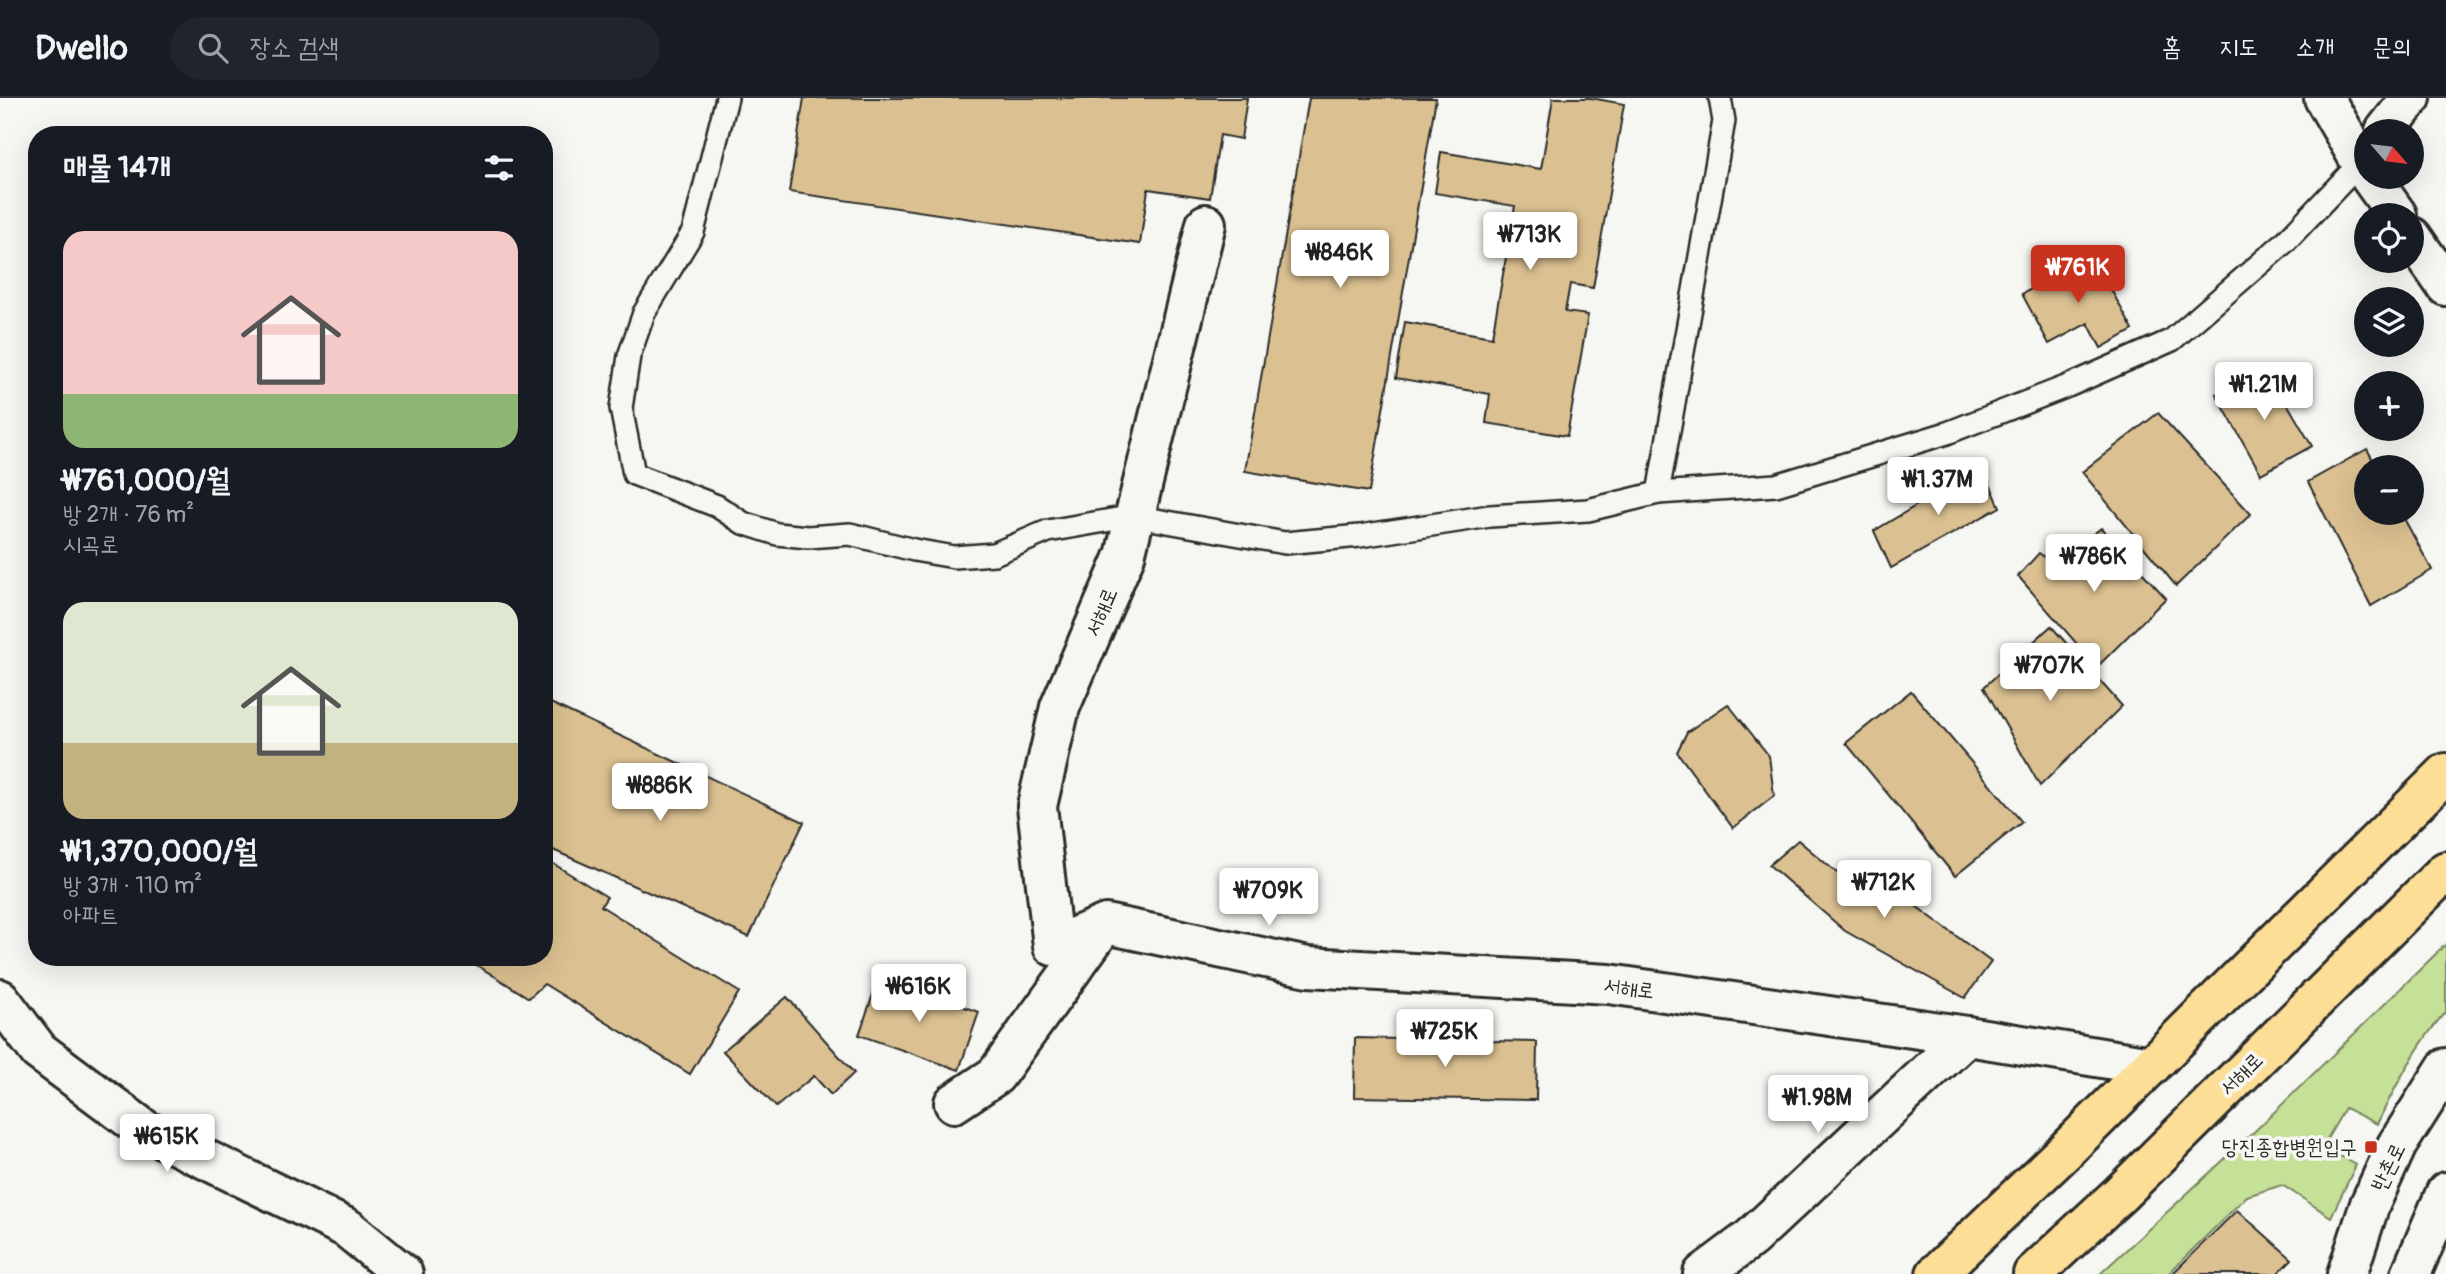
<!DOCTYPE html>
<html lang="ko">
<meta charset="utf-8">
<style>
:root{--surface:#171b24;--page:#20242c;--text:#f1f3f6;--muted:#9ea1a6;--line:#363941;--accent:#c8321e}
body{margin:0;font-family:Pangolin,"Poor Story",sans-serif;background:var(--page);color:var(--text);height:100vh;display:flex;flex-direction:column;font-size:26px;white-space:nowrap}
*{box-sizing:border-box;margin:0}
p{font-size:23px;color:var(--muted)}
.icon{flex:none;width:38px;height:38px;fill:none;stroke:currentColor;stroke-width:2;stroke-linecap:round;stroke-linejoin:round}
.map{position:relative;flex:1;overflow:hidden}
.details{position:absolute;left:28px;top:28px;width:525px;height:840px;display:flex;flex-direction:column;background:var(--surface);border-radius:28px;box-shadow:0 7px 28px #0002}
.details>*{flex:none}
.needle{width:46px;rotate:118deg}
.controls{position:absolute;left:2354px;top:21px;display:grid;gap:14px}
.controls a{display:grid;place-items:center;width:70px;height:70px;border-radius:50%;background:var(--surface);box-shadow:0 7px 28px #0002;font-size:35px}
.price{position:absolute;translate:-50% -60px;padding:0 16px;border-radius:7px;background:#fff;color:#222;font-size:23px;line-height:46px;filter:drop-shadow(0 2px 4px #0008)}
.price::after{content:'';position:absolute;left:50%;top:42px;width:21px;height:16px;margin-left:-10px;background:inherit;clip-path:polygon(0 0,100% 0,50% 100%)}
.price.active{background:var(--accent);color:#fff}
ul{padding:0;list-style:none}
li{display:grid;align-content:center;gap:14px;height:371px;padding:0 35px}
li span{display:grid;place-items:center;height:217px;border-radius:21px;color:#555}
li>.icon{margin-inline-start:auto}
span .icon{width:126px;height:126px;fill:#fffc;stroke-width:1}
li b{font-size:30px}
h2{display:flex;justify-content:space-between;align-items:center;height:84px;padding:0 35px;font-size:30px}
header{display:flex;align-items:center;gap:42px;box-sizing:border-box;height:98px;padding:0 35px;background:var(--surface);border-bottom:2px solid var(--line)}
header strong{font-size:33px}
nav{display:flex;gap:38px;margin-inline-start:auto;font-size:24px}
.search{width:490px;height:63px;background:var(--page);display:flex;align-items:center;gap:18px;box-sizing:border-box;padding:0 24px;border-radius:38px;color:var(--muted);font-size:26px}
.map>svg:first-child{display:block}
.green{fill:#c5e097;stroke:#788661;stroke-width:2}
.building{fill:#dbc191;stroke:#2b2b2b;stroke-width:2}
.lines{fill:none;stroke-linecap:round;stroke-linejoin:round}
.lane-casing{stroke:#2b2b2b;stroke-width:26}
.street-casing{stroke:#2b2b2b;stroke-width:44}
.secondary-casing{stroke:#2b2b2b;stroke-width:44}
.highway-casing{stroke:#2b2b2b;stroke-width:44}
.lane{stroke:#f6f6f2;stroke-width:21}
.street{stroke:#f6f6f2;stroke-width:38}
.secondary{stroke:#f6f6f2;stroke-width:38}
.highway{stroke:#fcde96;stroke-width:38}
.poi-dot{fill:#c8321e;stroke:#f6f6f2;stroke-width:2.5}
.labels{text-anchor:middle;stroke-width:7;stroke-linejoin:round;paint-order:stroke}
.street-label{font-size:21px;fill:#2b2b2b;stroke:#f6f6f2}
.poi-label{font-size:21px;fill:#2b2b2b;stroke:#f6f6f2;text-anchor:end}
</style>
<header>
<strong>Dwello</strong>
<div class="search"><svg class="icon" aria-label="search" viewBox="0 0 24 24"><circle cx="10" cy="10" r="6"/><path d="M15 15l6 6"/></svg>장소 검색</div>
<nav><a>홈</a><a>지도</a><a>소개</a><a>문의</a></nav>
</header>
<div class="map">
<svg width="2446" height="1176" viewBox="0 0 2446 1176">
<rect width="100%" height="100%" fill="#f6f6f2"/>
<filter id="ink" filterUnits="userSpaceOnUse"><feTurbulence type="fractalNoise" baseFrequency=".0143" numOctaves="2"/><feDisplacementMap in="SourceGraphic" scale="14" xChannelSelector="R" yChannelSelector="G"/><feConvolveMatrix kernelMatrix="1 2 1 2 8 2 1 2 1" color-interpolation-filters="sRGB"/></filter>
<g filter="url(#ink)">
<!-- green -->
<path class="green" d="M2446,846V913C2417,947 2397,985 2377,1026L2345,1010L2323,1048L2356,1067L2331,1119L2282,1087L2247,1098L2168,1176H2100L2256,1032Z"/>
<!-- building -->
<g class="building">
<polygon points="804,0 1247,0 1241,41 1220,37 1210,100 1148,91 1140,146 789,94"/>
<polygon points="1309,0 1436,0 1369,394 1245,373"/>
<polygon points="1553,0 1591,0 1624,6 1593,190 1570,186 1565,214 1588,217 1567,338 1486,325 1490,296 1396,280 1405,224 1492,239 1515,108 1435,95 1441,54 1541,71"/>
<polygon points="2093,158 2133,232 2101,250 2088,225 2049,246 2022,196"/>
<polygon points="2268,273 2312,348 2261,376 2216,296"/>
<polygon points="2158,315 2251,416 2176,488 2082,374"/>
<polygon points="2367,351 2377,369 2366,369 2366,415 2401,415 2432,472 2371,508 2308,384"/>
<polygon points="1982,368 2000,409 1891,470 1874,433"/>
<polygon points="2101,430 2166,500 2097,569 2018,478 2039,455 2054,466"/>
<polygon points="2051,528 2122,608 2040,688 1984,589"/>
<polygon points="1911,593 2022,724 1955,778 1846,645"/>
<polygon points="544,602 804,724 749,839 544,748"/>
<polygon points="1728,606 1769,658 1774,698 1733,730 1677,654 1687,634"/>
<polygon points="1798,742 1849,785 1865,770 1991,864 1965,900 1845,833 1769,767"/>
<polygon points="544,760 607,799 601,808 739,894 690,976 544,886 529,900 464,859 544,859"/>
<polygon points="879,879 979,914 959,972 859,937"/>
<polygon points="787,899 854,975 831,997 814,978 776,1009 723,953"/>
<polygon points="1355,940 1537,944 1536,1002 1354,999"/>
<polygon points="2237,1112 2292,1161 2277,1176 2172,1176"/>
</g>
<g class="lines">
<defs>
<g id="lane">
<polyline points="727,0 693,134 644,215 629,258 621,310 634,376 717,408 743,425 777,436 808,439 850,436 914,452 954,459 994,456 1048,433 1134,418 1285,445 1360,438 1490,418 1588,412 1658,395 1776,387 1947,335 2068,288 2172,242 2285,144 2360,65"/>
<polyline points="1658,395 1724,23 1720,0"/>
</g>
<g id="street">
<polyline points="2324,0 2366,73"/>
<polyline points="2385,33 2411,0"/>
<polyline points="2370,79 2397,117"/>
<polyline points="1206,126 1125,458 1060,609 1037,708 1053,848 1106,826 1308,869 1609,886 1967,938 2151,968"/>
<polyline points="2412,139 2446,188"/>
<polyline points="0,901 39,953 145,1032 347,1130 403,1176"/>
<polyline points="954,1005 996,977 1104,827"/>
<polyline points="1703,1176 1751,1140 1967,938"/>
</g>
<g id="secondary">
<polyline points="2347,1176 2370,1106 2397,1047 2446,970"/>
<polyline points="2411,1176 2446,1094"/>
</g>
<g id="highway">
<polyline points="1936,1176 2065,1053 2446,675"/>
<polyline points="2033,1176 2120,1096 2446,773"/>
</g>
</defs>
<!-- lane casing -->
<use href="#lane" class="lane-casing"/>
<!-- street casing -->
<use href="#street" class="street-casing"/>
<!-- secondary casing -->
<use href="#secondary" class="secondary-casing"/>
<!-- highway casing -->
<use href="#highway" class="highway-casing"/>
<!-- lane -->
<use href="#lane" class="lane"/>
<!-- street -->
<use href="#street" class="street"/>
<!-- secondary -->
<use href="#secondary" class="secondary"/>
<!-- highway -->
<use href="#highway" class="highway"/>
</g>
</g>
<!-- markers -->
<rect class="poi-dot" x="2364" y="1042" width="14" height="14" rx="3.5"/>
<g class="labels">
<!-- street labels -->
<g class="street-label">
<text transform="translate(1101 514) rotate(-67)" y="7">서해로</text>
<text transform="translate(1629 890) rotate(7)" y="7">서해로</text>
<text transform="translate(2241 976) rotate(-45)" y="7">서해로</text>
<text transform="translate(2388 1069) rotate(-64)" y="7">반촌로</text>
</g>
<!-- poi labels -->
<g class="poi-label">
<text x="2357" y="1056">당진종합병원입구</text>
</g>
</g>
</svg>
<div class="controls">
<a><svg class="needle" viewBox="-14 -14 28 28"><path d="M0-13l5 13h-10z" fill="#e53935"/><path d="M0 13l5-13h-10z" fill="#9ea1a6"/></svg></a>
<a><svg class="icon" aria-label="locate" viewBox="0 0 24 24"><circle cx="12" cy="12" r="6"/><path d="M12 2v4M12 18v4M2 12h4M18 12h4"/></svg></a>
<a><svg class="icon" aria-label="layers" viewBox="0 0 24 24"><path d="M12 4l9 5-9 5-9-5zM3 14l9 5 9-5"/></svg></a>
<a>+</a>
<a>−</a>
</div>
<b class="price" style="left:1530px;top:174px">₩713K</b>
<b class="price" style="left:1340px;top:192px">₩846K</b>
<b class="price active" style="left:2078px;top:207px">₩761K</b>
<b class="price" style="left:2264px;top:324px">₩1.21M</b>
<b class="price" style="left:1938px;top:419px">₩1.37M</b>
<b class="price" style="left:2094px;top:496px">₩786K</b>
<b class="price" style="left:2050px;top:605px">₩707K</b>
<b class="price" style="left:660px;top:725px">₩886K</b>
<b class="price" style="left:1884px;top:822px">₩712K</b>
<b class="price" style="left:1269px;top:830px">₩709K</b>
<b class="price" style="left:919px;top:926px">₩616K</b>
<b class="price" style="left:1445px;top:971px">₩725K</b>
<b class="price" style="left:1818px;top:1037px">₩1.98M</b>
<b class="price" style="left:167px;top:1076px">₩615K</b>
<section class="details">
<h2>매물 14개<svg class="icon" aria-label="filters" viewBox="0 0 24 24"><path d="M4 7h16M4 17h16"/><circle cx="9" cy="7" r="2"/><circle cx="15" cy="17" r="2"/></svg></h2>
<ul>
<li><span style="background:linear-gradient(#f6c9c9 75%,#8fb573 0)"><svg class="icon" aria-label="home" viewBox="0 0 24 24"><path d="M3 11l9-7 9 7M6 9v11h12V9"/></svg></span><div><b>₩761,000/월</b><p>방 2개 · 76 m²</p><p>시곡로</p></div></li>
<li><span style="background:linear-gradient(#dfe7d0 65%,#c2b280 0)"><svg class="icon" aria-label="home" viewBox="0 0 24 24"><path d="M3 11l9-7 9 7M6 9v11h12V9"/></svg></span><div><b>₩1,370,000/월</b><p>방 3개 · 110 m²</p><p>아파트</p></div></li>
</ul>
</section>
</div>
